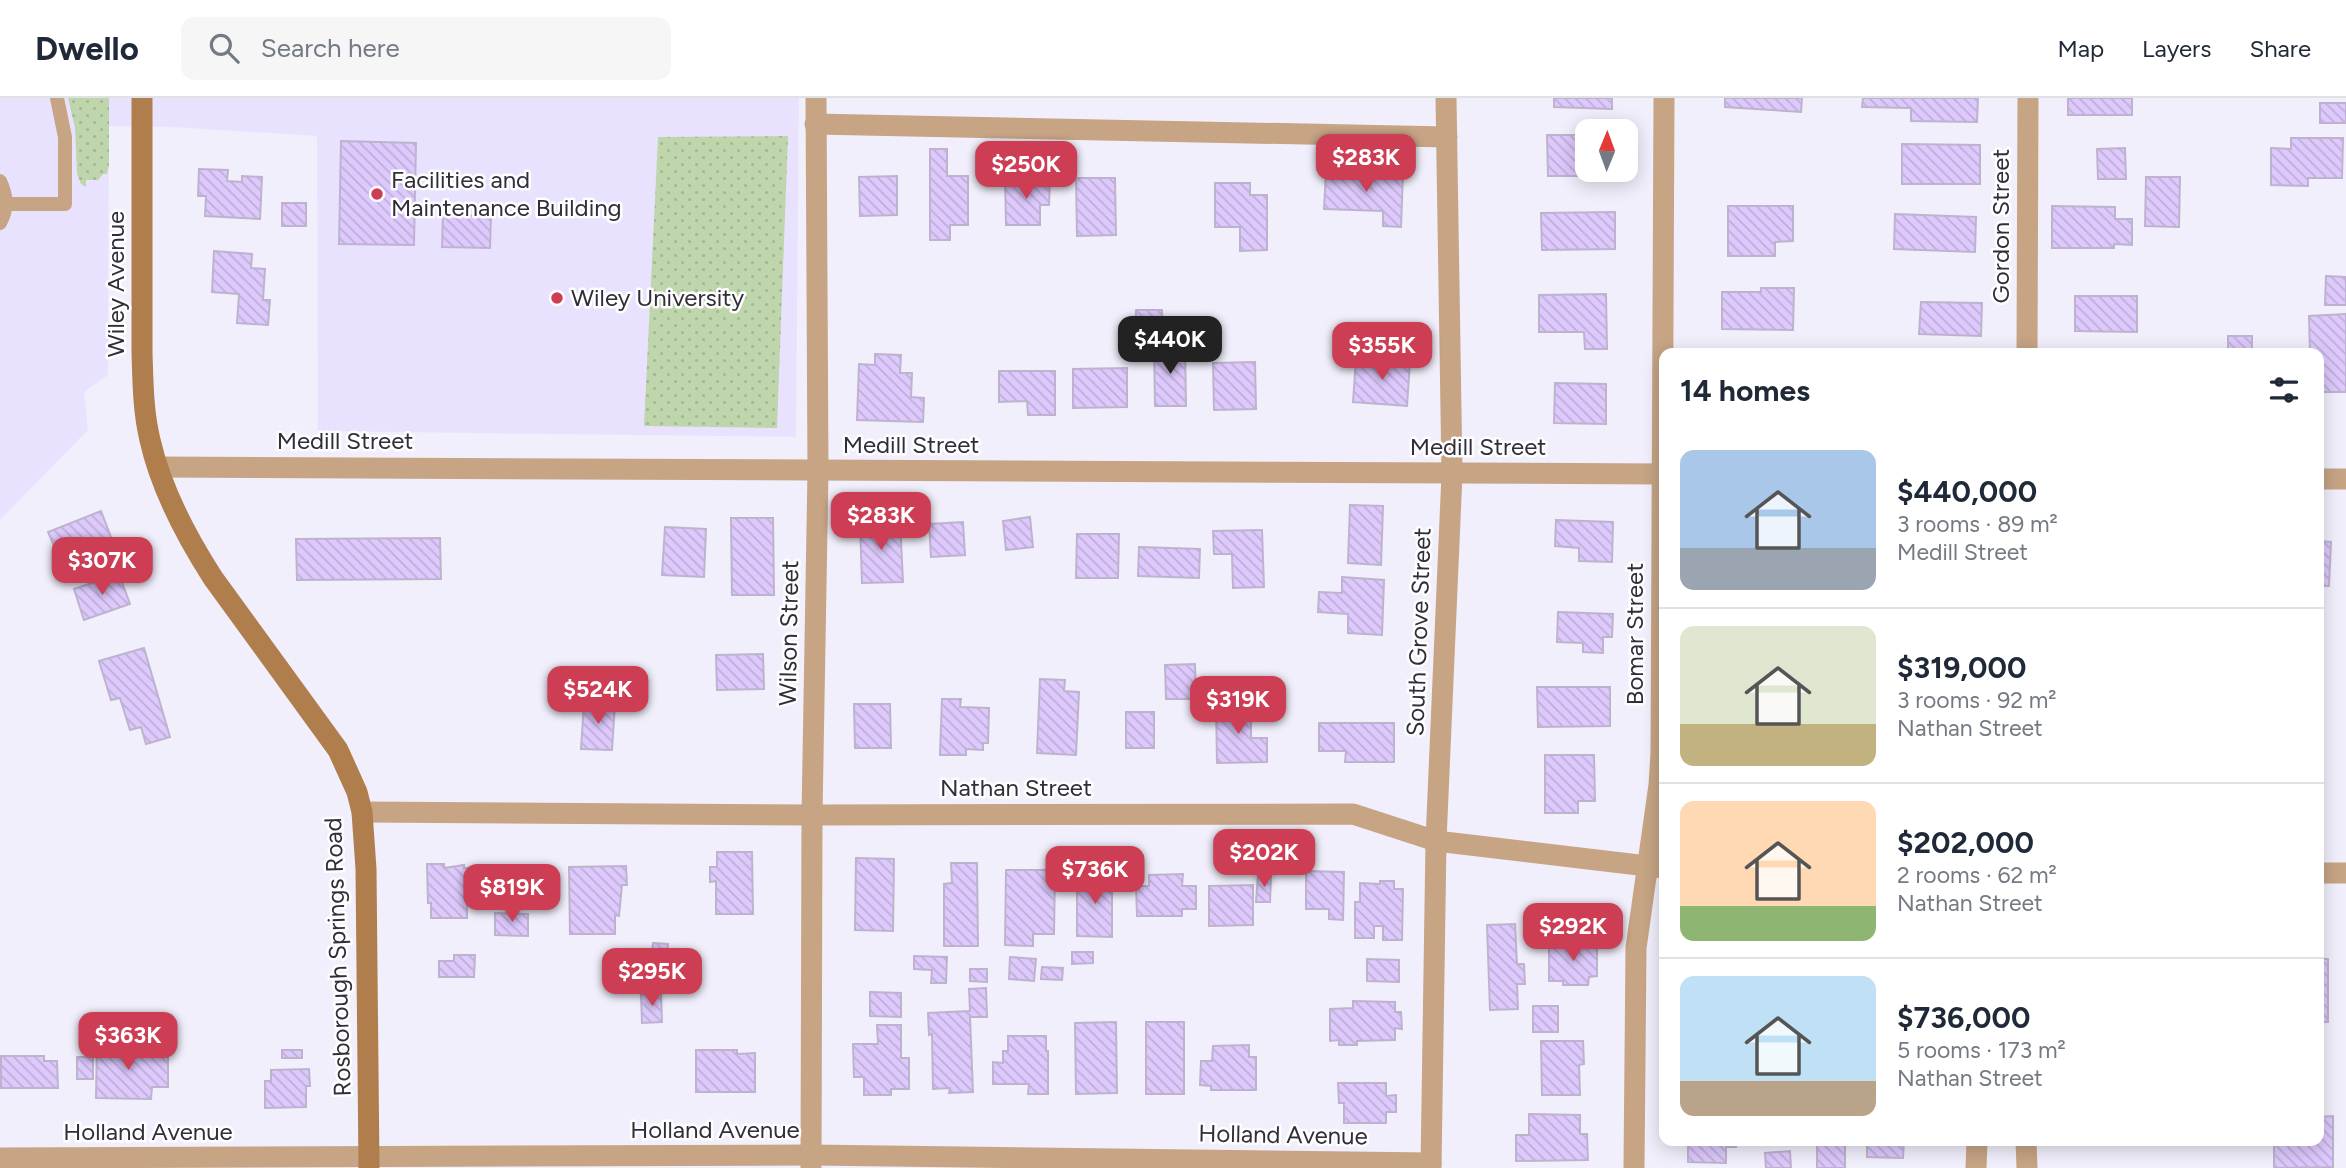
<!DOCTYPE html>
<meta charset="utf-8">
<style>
:root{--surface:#fff;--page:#f6f6f7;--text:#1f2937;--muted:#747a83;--line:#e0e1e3;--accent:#cd3d54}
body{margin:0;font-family:Figtree,sans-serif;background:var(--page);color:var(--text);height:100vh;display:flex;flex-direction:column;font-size:26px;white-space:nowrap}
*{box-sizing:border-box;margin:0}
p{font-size:23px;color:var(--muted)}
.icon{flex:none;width:38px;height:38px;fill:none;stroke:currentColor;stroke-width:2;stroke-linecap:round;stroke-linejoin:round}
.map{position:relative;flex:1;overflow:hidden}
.drawer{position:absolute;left:1659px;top:250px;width:665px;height:798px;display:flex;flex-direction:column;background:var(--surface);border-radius:14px;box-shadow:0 4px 18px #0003}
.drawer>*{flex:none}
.needle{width:46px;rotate:1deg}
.tools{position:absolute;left:1575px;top:21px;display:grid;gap:14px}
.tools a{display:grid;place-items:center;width:63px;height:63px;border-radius:14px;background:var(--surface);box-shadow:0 4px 18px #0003;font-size:35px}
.price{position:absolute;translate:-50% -60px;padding:0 16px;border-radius:14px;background:var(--accent);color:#fff;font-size:23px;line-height:46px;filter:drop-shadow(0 2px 4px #0008)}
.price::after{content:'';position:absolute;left:50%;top:42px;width:21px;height:16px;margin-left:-10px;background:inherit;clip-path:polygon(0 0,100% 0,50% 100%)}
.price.selected{background:#222;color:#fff}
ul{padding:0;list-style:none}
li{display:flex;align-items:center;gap:21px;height:175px;padding:0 21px}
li+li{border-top:2px solid var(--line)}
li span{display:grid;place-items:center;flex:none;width:196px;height:140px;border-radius:14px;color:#555}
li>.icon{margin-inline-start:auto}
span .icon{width:84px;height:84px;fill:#fffc;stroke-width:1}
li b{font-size:30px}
h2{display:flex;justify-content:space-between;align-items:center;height:84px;padding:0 21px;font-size:30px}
header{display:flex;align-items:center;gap:42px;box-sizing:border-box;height:98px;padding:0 35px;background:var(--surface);border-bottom:2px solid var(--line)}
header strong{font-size:33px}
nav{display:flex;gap:38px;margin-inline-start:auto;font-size:24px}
.search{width:490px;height:63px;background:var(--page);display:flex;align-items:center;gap:18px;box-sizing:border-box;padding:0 24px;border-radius:14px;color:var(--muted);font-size:26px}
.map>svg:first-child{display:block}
.built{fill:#e9e2ff}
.grass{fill:url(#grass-dots)}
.building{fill:url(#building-back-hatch);stroke:#beb3cf;stroke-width:2}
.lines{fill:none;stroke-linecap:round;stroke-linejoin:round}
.lane{stroke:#c6a484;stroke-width:14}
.street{stroke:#c6a484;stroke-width:21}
.secondary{stroke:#b07e4d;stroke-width:21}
.poi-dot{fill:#cd3d54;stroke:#fefefe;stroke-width:2.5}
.labels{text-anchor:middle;stroke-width:5;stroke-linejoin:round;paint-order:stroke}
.poi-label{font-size:24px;fill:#312e39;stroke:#fefefe;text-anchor:start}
.street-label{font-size:24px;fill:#312e39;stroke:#fefefe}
</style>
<header>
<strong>Dwello</strong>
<div class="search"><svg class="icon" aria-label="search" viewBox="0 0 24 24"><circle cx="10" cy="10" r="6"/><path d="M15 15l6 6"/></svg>Search here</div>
<nav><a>Map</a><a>Layers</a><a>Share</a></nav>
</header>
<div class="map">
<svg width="2346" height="1070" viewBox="0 0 2346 1070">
<defs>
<pattern id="grass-dots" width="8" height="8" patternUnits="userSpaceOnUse" patternTransform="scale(1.75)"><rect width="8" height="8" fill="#bfd6ac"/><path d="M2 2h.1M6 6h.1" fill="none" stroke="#a5b895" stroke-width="1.8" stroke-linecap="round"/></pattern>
<pattern id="building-back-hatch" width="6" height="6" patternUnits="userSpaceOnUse" patternTransform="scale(1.75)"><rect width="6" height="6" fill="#ddc9fc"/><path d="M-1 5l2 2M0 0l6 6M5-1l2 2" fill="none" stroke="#beadd9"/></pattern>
</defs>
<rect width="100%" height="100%" fill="#f1effb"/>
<!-- built -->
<polygon class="built" points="0,0 799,0 796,339 318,333 317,38 172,29 109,28 108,277 84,294 88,332 0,422"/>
<!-- grass -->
<g class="grass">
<polygon points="68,0 109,0 109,66 107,76 103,76 98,82 86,82 86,89 81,86 77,76 75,30"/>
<polygon points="788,38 777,330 644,328 658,39"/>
</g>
<!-- building -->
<g class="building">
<polygon points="1554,0 1612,0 1612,11 1554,9"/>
<polygon points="1725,0 1802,0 1801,14 1725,9"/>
<polygon points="1863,0 1978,0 1977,24 1911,23 1911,10 1862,9"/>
<rect x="2068" y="0" width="64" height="17"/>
<rect x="2320" y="5" width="26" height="20"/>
<polygon points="1547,37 1587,37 1587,72 1601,72 1601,78 1548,78"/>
<polygon points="2291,40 2343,40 2342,80 2308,80 2308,88 2271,87 2271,50 2291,51"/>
<polygon points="341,43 416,45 414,147 339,146"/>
<polygon points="1902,46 1980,47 1980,86 1902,86"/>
<polygon points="2125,50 2126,81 2098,81 2097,51"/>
<polygon points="930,51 947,51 947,78 968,78 968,127 950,127 950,142 930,142"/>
<polygon points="199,71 228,72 227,83 242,84 242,78 262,79 260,121 205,118 206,98 198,98"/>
<polygon points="1326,74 1403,76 1401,129 1383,128 1383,113 1324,111"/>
<polygon points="897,78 897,117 860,118 859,79"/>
<polygon points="2146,79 2180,79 2179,129 2145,128"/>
<polygon points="1076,80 1115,80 1116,137 1077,138"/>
<polygon points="1005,81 1050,81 1049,107 1040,107 1040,127 1006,127"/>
<polygon points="1215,85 1250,85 1250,97 1267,97 1267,152 1240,153 1240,129 1215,129"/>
<rect x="282" y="105" width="24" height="23"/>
<polygon points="1728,108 1793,108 1793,143 1775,144 1775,158 1728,158"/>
<polygon points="2052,108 2115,109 2115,121 2132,121 2132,147 2114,146 2114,150 2052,150"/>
<polygon points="1615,114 1615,151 1542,152 1541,115"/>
<polygon points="1895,116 1976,119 1975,154 1894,151"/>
<polygon points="443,117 491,118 490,150 442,149"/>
<polygon points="214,153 252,156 251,170 265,171 263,202 270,202 268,227 237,225 239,196 212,194"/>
<polygon points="2326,178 2346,179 2346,207 2325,207"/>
<polygon points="1761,190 1794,190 1793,232 1722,231 1722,194 1761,194"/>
<polygon points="1606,196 1607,251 1585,251 1584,234 1539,234 1539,197"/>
<polygon points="2075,198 2137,198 2137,234 2075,233"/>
<polygon points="1921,204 1982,205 1981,238 1919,236"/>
<polygon points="1136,212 1162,212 1163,239 1136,239"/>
<polygon points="2346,216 2346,294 2319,294 2319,256 2310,256 2309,218"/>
<rect x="2228" y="238" width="24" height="18"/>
<polygon points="1185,247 1186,308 1155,308 1154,248"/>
<polygon points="875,256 901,257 900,275 912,275 911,299 924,300 923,324 857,322 859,266 875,267"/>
<polygon points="1356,261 1410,264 1407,308 1353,304"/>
<polygon points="1255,264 1256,311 1214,312 1213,265"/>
<polygon points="1127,270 1127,309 1073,310 1073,271"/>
<polygon points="999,273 1055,273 1055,317 1028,317 1027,303 999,304"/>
<polygon points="1555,285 1606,286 1606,326 1554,325"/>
<polygon points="1350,407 1383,408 1381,467 1348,465"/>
<polygon points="101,413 114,447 62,467 48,434"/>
<polygon points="1030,419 1033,449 1006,452 1003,423"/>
<polygon points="731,420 773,420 774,497 732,497"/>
<polygon points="1556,422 1613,424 1612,464 1579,463 1579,450 1555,448"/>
<polygon points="900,423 903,484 862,485 860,425"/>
<polygon points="963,424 965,457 931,459 929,426"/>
<polygon points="665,429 706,431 704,479 662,477"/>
<polygon points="1262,432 1264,489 1233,490 1232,456 1214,456 1213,433"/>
<polygon points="1077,436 1119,436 1118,480 1076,480"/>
<polygon points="440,440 441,481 297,482 296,441"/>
<polygon points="2319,443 2331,444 2329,488 2323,488 2323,509 2319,509"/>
<polygon points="1139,449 1200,451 1199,480 1138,478"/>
<polygon points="119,476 130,506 84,522 74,491"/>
<polygon points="1342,479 1384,482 1382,537 1348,535 1348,516 1318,514 1319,494 1342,495"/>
<polygon points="1558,514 1613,516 1612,539 1603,539 1603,555 1583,554 1583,545 1557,544"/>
<polygon points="144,550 170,639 146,646 141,629 130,632 120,600 111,602 99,563"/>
<polygon points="763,556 764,591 717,592 716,557"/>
<polygon points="1195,566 1196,601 1166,601 1165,567"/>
<polygon points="1040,581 1065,582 1064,593 1079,594 1076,657 1037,655"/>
<polygon points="1537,589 1610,589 1610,628 1538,629"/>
<polygon points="942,601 961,601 960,609 989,610 988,645 983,645 983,652 966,651 966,657 940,657"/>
<polygon points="584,605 615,606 612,652 581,651"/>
<polygon points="854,606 890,606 891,650 855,650"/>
<polygon points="1216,607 1251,607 1251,640 1267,640 1267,664 1217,665"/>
<rect x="1126" y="614" width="28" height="36"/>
<polygon points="1319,625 1394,625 1394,664 1345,664 1346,653 1319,653"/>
<polygon points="1545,657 1594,657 1595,703 1578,703 1578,715 1545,715"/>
<polygon points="717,754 752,754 753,816 716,816 716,783 710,784 710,769 717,769"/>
<polygon points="856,760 894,761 893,833 855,832"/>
<polygon points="951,765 977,765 978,848 944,848 944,786 952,785"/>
<polygon points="427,766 444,766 444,770 464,767 464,770 475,770 476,805 467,805 467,820 431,820 431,805 428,805"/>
<polygon points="626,768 627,787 622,787 619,818 615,817 615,836 570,836 569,769"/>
<polygon points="1006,772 1055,772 1054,836 1033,836 1033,848 1005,847"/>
<polygon points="1306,773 1344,774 1343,822 1329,821 1329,811 1306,811"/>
<polygon points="1087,775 1109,775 1110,782 1112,782 1112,839 1077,838 1077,782 1087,781"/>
<polygon points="1183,776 1182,788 1196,788 1196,811 1182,811 1182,818 1137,818 1136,788 1149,788 1149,777"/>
<polygon points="1258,777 1271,778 1270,804 1256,804"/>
<polygon points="1380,783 1394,783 1394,791 1403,791 1402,842 1383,842 1383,828 1374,828 1374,840 1355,840 1355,804 1360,804 1360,785 1380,786"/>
<polygon points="1253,787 1253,827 1209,828 1209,788"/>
<polygon points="495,815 528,816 528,838 495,837"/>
<polygon points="1515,826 1517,866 1524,866 1525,886 1517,886 1518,911 1490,912 1487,827"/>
<polygon points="653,845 668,846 667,857 652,856"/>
<polygon points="1549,845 1597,845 1597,878 1589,879 1588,887 1563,887 1563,883 1549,883"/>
<polygon points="1072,854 1093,854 1093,865 1072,866"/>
<polygon points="454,857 475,857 474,879 439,879 439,863 454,863"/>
<polygon points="914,858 947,859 946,885 931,885 932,872 914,871"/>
<polygon points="1010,859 1036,861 1034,883 1009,881"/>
<polygon points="1367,861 1399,862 1399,884 1367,883"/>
<rect x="2319" y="861" width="9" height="63"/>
<polygon points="1042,869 1063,870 1062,882 1041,881"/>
<polygon points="970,871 987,871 987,884 970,883"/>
<polygon points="986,890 987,919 970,919 973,994 949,995 950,990 933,991 932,936 929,937 928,915 970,913 969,891"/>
<polygon points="870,894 901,895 901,919 870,918"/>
<polygon points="661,896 662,924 642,925 641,897"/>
<polygon points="1353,903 1395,904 1395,914 1401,914 1402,931 1395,930 1395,942 1357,943 1357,947 1339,947 1339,942 1330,943 1330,911 1353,910"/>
<rect x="1533" y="908" width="25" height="26"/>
<polygon points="1116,924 1117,995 1076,996 1075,925"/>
<rect x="1146" y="924" width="38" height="72"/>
<polygon points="877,927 901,927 901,960 909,960 909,991 891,991 891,997 864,997 864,979 854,979 853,946 878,946"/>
<polygon points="1008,938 1046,938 1046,953 1048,953 1048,996 1028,996 1029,986 993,986 993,964 1003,965 1003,953 1008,953"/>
<polygon points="1541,943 1583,943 1584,966 1579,967 1580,997 1542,997"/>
<polygon points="97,944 134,945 134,958 168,958 168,989 152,989 151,1001 96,1000"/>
<polygon points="1249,947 1249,959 1256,959 1256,992 1211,992 1211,988 1200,987 1201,963 1212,963 1213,948"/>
<rect x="282" y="952" width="20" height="8"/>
<polygon points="696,952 737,952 737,956 755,955 755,994 696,994"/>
<polygon points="1,958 44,958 44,963 57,963 58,990 1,990"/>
<rect x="77" y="959" width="16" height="22"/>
<polygon points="309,971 310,988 306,988 306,1009 265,1010 265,983 271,983 271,972"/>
<polygon points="1338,985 1386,985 1386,998 1396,997 1396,1014 1386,1014 1386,1025 1344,1025 1344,1005 1339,1005"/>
<polygon points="1529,1016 1580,1017 1580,1036 1587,1036 1588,1062 1516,1063 1516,1037 1529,1037"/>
<polygon points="2333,1018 2333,1069 2274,1070 2274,1043 2319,1043 2319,1019"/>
<polygon points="1688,1043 1736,1043 1736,1049 1726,1049 1726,1065 1688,1064"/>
<polygon points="1867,1043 1904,1043 1903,1060 1867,1059"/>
<rect x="1817" y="1047" width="28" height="23"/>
<polygon points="1790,1053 1791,1070 1766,1070 1765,1055"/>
</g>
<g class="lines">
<!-- lane -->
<g class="lane">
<path d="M0,83C7,98 8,110 0,125"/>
<polyline points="6,106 65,106 65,39 57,0"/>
</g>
<!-- street -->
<g class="street">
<polyline points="815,26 1447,39"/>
<polyline points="2027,256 2028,0"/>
<polyline points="158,369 1664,376"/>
<polyline points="2319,381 2346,381"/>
<polyline points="362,714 812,717 1353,716 1436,743 1664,770"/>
<polyline points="2319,775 2346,775"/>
<polyline points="2026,1043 2027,1070"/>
<polyline points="0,1060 811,1057 1431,1065"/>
<polyline points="811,1070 812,717 818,373 816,0"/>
<polyline points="1431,1070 1436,743 1452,376 1446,0"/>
<polyline points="1634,1070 1636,850 1659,687 1661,655 1664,0"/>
<polyline points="1976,1070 1977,1043"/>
</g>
<!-- secondary -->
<path class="secondary" d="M142,0V255C143,284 143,313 150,342C161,391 186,438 213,480L338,652L357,694L362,714L366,771L369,1070"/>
</g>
<!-- markers -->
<g class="poi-dot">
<circle cx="377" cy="96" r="7"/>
<circle cx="557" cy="200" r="7"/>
</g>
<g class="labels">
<!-- poi labels -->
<g class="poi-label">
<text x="391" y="90">Facilities and<tspan x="391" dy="28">Maintenance Building</tspan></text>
<text x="571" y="208">Wiley University</text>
</g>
<!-- street labels -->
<g class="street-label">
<text transform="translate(2001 128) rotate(-90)" y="8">Gordon Street</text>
<text transform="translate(116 186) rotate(-90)" y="8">Wiley Avenue</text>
<text x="345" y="351">Medill Street</text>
<text x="911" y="355">Medill Street</text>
<text x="1478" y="357">Medill Street</text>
<text transform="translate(1419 534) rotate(-88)" y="8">South Grove Street</text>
<text transform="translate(789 535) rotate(-89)" y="8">Wilson Street</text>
<text transform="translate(1635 536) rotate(-90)" y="8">Bomar Street</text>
<text x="1016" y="698">Nathan Street</text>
<text transform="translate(338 859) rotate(-92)" y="8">Rosborough Springs Road</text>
<text x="715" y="1040">Holland Avenue</text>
<text x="148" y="1042">Holland Avenue</text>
<text transform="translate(1283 1037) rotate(1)" y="8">Holland Avenue</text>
</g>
</g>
</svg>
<div class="tools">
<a><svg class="needle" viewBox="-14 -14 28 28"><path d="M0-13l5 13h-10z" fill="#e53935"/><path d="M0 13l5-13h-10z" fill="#747a83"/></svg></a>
</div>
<b class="price" style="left:1366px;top:96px">$283K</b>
<b class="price" style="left:1026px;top:103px">$250K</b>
<b class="price selected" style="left:1170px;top:278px">$440K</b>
<b class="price" style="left:1382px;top:284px">$355K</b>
<b class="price" style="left:881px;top:454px">$283K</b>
<b class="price" style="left:102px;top:499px">$307K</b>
<b class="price" style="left:598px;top:628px">$524K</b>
<b class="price" style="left:1238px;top:638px">$319K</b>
<b class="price" style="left:1264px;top:791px">$202K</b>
<b class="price" style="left:1095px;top:808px">$736K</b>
<b class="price" style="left:512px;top:826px">$819K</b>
<b class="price" style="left:1573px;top:865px">$292K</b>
<b class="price" style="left:652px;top:910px">$295K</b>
<b class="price" style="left:128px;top:974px">$363K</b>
<section class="drawer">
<h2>14 homes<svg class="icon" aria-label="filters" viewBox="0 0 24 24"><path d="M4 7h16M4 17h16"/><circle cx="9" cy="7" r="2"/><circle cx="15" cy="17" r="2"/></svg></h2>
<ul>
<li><span style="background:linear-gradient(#a9c7e8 70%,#9aa5b1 0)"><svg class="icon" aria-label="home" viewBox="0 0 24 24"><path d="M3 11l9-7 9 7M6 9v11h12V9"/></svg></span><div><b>$440,000</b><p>3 rooms · 89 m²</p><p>Medill Street</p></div></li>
<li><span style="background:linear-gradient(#dfe7d0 70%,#c2b280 0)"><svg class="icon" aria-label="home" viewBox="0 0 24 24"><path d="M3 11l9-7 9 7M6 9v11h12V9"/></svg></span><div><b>$319,000</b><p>3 rooms · 92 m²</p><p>Nathan Street</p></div></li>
<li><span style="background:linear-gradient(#ffd9b3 75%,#8fb573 0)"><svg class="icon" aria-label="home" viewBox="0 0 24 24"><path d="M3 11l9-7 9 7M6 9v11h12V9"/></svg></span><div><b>$202,000</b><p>2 rooms · 62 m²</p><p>Nathan Street</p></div></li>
<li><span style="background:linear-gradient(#bfe0f5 75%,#b9a48a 0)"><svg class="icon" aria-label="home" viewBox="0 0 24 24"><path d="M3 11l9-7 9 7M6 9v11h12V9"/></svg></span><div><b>$736,000</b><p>5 rooms · 173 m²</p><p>Nathan Street</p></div></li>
</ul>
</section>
</div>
